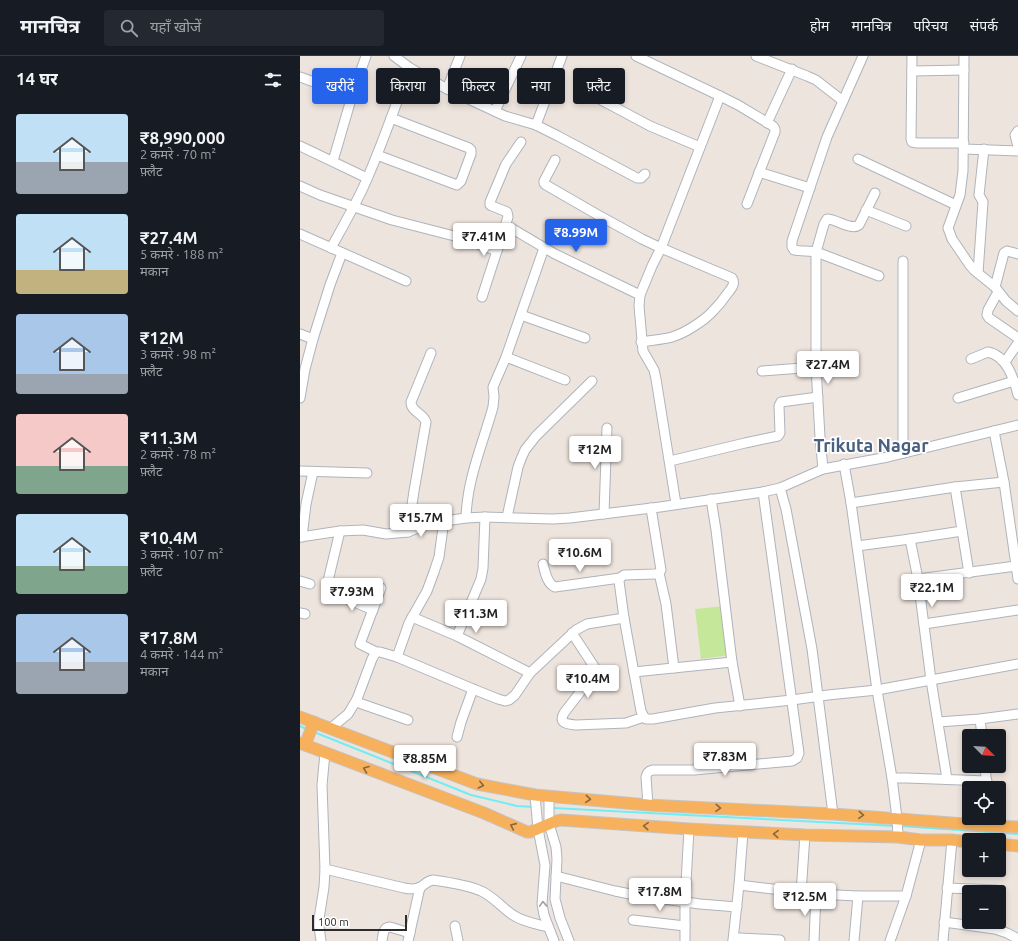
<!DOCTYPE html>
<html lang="hi">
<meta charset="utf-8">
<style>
:root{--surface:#171b24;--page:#242831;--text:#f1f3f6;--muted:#9ea1a6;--line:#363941;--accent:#2563eb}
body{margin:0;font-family:Ubuntu,"Noto Sans Devanagari",sans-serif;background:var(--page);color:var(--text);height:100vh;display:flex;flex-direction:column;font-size:15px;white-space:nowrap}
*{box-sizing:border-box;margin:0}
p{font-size:13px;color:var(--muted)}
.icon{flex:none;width:22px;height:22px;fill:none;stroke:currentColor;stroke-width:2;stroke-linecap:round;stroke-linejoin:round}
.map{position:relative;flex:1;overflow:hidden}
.details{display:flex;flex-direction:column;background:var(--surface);width:300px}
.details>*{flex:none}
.top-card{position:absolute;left:12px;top:12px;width:380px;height:36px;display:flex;gap:8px}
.needle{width:26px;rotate:114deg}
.tools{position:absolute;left:662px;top:673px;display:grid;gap:8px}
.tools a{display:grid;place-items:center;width:44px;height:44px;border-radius:4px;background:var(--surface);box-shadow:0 2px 6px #0003;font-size:20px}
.scale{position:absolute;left:12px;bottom:10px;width:95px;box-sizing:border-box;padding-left:4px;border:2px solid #2c2c2c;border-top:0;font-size:11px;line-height:14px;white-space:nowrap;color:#2c2c2c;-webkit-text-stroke:3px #fff;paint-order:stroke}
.price{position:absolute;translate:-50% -34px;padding:0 9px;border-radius:4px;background:#fff;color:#222;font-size:13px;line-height:26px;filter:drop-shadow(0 1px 2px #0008)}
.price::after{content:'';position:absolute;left:50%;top:24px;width:12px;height:9px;margin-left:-6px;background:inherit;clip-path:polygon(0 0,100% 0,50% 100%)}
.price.active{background:var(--accent);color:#fff}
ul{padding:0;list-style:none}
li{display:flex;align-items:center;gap:12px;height:100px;padding:0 16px}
li span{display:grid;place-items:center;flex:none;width:112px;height:80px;border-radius:4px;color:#555}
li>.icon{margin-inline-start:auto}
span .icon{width:48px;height:48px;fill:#fffc;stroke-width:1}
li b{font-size:17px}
h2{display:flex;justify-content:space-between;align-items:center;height:48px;padding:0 16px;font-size:17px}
.chip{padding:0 14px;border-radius:4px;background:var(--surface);box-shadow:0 2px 6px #0003;font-size:14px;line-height:36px}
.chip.active{background:var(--accent);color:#fff}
header{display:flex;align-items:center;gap:24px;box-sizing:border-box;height:56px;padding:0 20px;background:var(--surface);border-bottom:1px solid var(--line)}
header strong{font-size:19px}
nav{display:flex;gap:22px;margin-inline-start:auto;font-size:14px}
.search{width:280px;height:36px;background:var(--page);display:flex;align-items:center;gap:10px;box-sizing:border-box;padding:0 14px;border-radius:4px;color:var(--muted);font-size:15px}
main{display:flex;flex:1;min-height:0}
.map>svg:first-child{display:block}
.green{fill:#c5e799}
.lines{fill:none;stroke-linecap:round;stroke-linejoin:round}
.stream{stroke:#6eeef4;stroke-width:2}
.minor-casing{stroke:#aeb4bc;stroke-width:11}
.major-casing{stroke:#c4c4c4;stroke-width:13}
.minor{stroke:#fff;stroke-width:9}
.major{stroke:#f7b05b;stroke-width:11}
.oneway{stroke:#876741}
.oneway2{stroke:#a0a0a0}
.labels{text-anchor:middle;stroke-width:3.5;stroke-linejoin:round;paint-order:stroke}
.district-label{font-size:18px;font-weight:bold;fill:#4a6080;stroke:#fff}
</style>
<header>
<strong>मानचित्र</strong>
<div class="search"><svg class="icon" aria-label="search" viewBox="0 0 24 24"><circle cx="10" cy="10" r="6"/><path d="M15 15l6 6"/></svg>यहाँ खोजें</div>
<nav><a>होम</a><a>मानचित्र</a><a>परिचय</a><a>संपर्क</a></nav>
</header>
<main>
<section class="details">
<h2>14 घर<svg class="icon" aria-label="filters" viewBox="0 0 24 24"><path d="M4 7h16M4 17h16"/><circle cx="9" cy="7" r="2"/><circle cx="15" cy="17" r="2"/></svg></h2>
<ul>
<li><span style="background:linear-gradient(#bfe0f5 60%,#9aa5b1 0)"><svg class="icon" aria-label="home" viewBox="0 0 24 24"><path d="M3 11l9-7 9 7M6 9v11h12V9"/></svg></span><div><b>₹8,990,000</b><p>2 कमरे · 70 m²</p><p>फ़्लैट</p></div></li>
<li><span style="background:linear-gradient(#bfe0f5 70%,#c2b280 0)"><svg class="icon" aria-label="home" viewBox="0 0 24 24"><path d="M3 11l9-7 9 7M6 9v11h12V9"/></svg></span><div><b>₹27.4M</b><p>5 कमरे · 188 m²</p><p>मकान</p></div></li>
<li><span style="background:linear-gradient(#a9c7e8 75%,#9aa5b1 0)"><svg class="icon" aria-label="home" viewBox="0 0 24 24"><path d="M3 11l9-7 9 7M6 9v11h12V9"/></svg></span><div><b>₹12M</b><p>3 कमरे · 98 m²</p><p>फ़्लैट</p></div></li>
<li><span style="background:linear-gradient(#f6c9c9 65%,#7fa58c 0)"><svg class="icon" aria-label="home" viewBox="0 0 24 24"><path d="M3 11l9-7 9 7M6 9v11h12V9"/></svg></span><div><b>₹11.3M</b><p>2 कमरे · 78 m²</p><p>फ़्लैट</p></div></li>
<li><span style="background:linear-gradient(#bfe0f5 65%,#7fa58c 0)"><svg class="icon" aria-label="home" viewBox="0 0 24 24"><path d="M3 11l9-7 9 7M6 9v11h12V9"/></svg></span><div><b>₹10.4M</b><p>3 कमरे · 107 m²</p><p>फ़्लैट</p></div></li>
<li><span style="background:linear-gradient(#a9c7e8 60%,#9aa5b1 0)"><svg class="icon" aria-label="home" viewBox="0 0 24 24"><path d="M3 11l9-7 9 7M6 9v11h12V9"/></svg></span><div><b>₹17.8M</b><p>4 कमरे · 144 m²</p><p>मकान</p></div></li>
</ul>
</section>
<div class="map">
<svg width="718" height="885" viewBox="0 0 718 885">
<rect width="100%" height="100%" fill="#eee4de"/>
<!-- green -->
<polygon class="green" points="424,550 430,599 401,603 395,553"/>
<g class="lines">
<!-- stream -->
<g class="stream">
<polyline points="0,670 6,673"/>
<polyline points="14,676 171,739 217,750 234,751"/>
<polyline points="253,752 596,770"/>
<polyline points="600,770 718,778"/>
</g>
<defs>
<g id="minor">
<polyline points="94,0 110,12 147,33 205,60 236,69 258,80 337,122 341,122 345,118"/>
<polyline points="336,0 420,40 438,49 473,70 475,73 475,76 447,148"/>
<polyline points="456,0 507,20 516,24 543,45"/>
<path d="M563,0L527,81L492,185V191L494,194C502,196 511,194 519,197L579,220"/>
<polyline points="612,0 611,83 612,86 617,87 664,87"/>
<polyline points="664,0 663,115 660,139 648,172 652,183 669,208 674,214 695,231 706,245 718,255"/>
<polyline points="612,15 664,14"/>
<polyline points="0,21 52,40"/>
<polyline points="147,33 160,0"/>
<polyline points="290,38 350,70 400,91"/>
<polyline points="195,55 221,0"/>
<polyline points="467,67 492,13"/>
<polyline points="236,69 262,0"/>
<polyline points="718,75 715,79 718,91"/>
<polyline points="0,90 67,122"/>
<polyline points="664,93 718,95"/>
<polyline points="77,99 157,129 161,125 171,98 171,94 169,92 91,62"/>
<polyline points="558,103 656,149"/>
<path d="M255,104L244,125V127L246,129L298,159L342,183L361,192L432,222C436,228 431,233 427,238C423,244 418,250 413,255C404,265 385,277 372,281C362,284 351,284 341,286"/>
<polyline points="33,105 52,40 66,0"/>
<polyline points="459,116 510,132"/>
<polyline points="0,130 20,139 92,164 162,182 197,195"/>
<polyline points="566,154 606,170"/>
<polyline points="206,169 255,198 340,239"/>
<polyline points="0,178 106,225"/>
<path d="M31,192C42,172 53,153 63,132C81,93 94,52 110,12"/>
<polyline points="603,205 603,397"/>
<polyline points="678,217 683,146 679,139 684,93"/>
<polyline points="695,231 704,197 707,195 718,198"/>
<polyline points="698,236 688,254 687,259 689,262 718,282"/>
<polyline points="182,241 208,161 207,156 192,150 190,149 190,146 206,108 221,86"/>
<polyline points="221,259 285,282"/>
<polyline points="0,278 13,283"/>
<polyline points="206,301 265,324"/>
<path d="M671,303L688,296C707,300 714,323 718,339"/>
<polyline points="705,306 718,287"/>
<polyline points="462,315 516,311"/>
<polyline points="0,342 5,313 13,283 30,229 42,197"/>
<polyline points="658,342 714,325"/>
<polyline points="694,375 704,426 718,523"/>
<polyline points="370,405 445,387 478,380 480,377 479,350 481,346 518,341"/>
<polyline points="544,408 551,447 577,634 592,722 597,762 598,781"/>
<path d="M523,413L520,381L516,311V196L524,168L527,163C537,163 551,175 559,169L575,137"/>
<polyline points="0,415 67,417"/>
<polyline points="655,431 669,517"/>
<polyline points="480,432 486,453 512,593 533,758"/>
<polyline points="411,443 416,474 432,606 440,650"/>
<polyline points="551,447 655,431 704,426"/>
<polyline points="376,448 356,323 354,314 343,295 339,250 340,239 352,210 361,192 420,40"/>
<polyline points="304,458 307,372"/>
<polyline points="207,461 218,411 221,403 225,394 236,380 292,325"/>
<path d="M166,462C167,423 183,387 193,351L194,341L193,331L206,301L244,192"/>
<polyline points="40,475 27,529 28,532 31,536 73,554"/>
<path d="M108,476L114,435L126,366C123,357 111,356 111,346L131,297"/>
<polyline points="0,481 40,475 63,474 86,478 108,476 130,467 166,462 185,461 253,463 270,462 360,451 463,436 480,432 523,413 588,401 718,369"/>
<polyline points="2,481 6,448 13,416"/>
<polyline points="610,483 618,523 631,624 647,723"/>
<polyline points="557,490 610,483 662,475"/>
<path d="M243,508C245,516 247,528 255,531L320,522"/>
<polyline points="359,517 366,548 374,612"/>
<polyline points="618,523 716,510"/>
<polyline points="0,525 10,528"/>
<polyline points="81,532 60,588 76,596 80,596 97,601 173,633 198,643 205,645 209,644 215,639 230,617 276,574 287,568 324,562"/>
<polyline points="0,557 5,558"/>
<polyline points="112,561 157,580 230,617"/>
<polyline points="624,568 718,554"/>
<path d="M272,577L295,612L294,618L264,657C258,668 268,668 276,669L326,667L344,661L346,663H353L415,652L492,644L528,639L577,634L718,608"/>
<polyline points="157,580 181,523 183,512 185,461"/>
<polyline points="76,596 72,603 57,643 59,647 108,664"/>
<polyline points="97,601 109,567 127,535 134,516 139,501 144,464"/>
<polyline points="334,616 432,606"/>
<polyline points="344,661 341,655 324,562 319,525 320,522 324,519 355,518 359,517 361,514 351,452"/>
<polyline points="680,663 682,680"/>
<polyline points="638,666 680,663 718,658"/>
<polyline points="31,672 48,658 57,643"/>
<polyline points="157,681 161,666 173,633"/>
<polyline points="685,710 687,732"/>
<polyline points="592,722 607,722 687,725"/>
<polyline points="235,739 238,773 245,809 242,848 244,859 254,885"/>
<polyline points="249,740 249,768 256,791 257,803 255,843 260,862 269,885"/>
<path d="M348,749L346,721C347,717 348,715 353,714H394L492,705L497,702L499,697L463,436"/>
<path d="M25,813L104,832C109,833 115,834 121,831C125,828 127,825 133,824C147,826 168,829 181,835C193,840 202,852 213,859C223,866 237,868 248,871"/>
<polyline points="256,820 315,835 335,839 400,848 437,851"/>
<polyline points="439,829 516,838 558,840 606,840"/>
<polyline points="647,832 696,834"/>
<polyline points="501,837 505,779"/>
<polyline points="333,864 385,870"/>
<polyline points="644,866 695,873 707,877 718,883"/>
<polyline points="155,870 158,885"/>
<polyline points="433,884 439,829 443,776"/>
<polyline points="21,885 19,871 19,863 24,831 25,813 22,729 25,697"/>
<path d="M82,885C83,879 83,871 90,871L110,877"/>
<polyline points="108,885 120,831"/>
<polyline points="385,885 385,845 389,773"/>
<polyline points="433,885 437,882 440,882 480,884"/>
<polyline points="514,885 516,838"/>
<polyline points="554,885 558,840"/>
<polyline points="590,885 606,840 621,784"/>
<polyline points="643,885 652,784"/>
</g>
<g id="major">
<polyline points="0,661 177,728 235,739 348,749 533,758 691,770 718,771"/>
<polyline points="0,687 184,757 227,776 230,776 256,765 261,764 389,773 505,779 598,781 621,784 652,784 669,786"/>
<polyline points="5,689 14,666"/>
<polyline points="699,788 718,790"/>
</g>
</defs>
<!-- minor casing -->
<use href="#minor" class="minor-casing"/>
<!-- major casing -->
<use href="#major" class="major-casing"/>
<!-- minor -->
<use href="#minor" class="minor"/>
<!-- major -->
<use href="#major" class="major"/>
</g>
<!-- one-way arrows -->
<defs><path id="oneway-chevron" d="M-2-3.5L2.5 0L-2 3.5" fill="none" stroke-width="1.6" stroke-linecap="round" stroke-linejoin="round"/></defs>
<g class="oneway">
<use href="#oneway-chevron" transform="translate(66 713) rotate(-159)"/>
<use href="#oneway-chevron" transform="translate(181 729) rotate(13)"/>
<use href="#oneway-chevron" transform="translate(288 743) rotate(5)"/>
<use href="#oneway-chevron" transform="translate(418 752) rotate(3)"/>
<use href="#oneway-chevron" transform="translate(561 759) rotate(4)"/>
<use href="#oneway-chevron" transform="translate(213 770) rotate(-156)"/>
<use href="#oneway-chevron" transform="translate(346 770) rotate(-176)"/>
<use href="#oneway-chevron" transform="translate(476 778) rotate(-177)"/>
</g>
<use class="oneway2" href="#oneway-chevron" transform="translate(243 848) rotate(-92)"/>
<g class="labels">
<!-- district labels -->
<g class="district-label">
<text x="571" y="396">Trikuta Nagar</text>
</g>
</g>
</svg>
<div class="tools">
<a><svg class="needle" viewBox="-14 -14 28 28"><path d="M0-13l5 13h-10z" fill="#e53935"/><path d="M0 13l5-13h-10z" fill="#9ea1a6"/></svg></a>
<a><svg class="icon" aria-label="locate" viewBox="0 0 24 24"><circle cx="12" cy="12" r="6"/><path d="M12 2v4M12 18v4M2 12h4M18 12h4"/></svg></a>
<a>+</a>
<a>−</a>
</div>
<div class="scale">100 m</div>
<b class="price active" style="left:276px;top:197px">₹8.99M</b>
<b class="price" style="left:184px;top:201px">₹7.41M</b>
<b class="price" style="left:528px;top:329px">₹27.4M</b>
<b class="price" style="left:295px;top:414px">₹12M</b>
<b class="price" style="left:121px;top:482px">₹15.7M</b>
<b class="price" style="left:280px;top:517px">₹10.6M</b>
<b class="price" style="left:632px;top:552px">₹22.1M</b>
<b class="price" style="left:52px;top:556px">₹7.93M</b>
<b class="price" style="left:176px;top:578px">₹11.3M</b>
<b class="price" style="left:288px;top:643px">₹10.4M</b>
<b class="price" style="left:425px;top:721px">₹7.83M</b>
<b class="price" style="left:125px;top:723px">₹8.85M</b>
<b class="price" style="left:360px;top:856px">₹17.8M</b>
<b class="price" style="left:505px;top:861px">₹12.5M</b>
<div class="top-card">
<a class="chip active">खरीदें</a>
<a class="chip">किराया</a>
<a class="chip">फ़िल्टर</a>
<a class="chip">नया</a>
<a class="chip">फ़्लैट</a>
</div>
</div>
</main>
